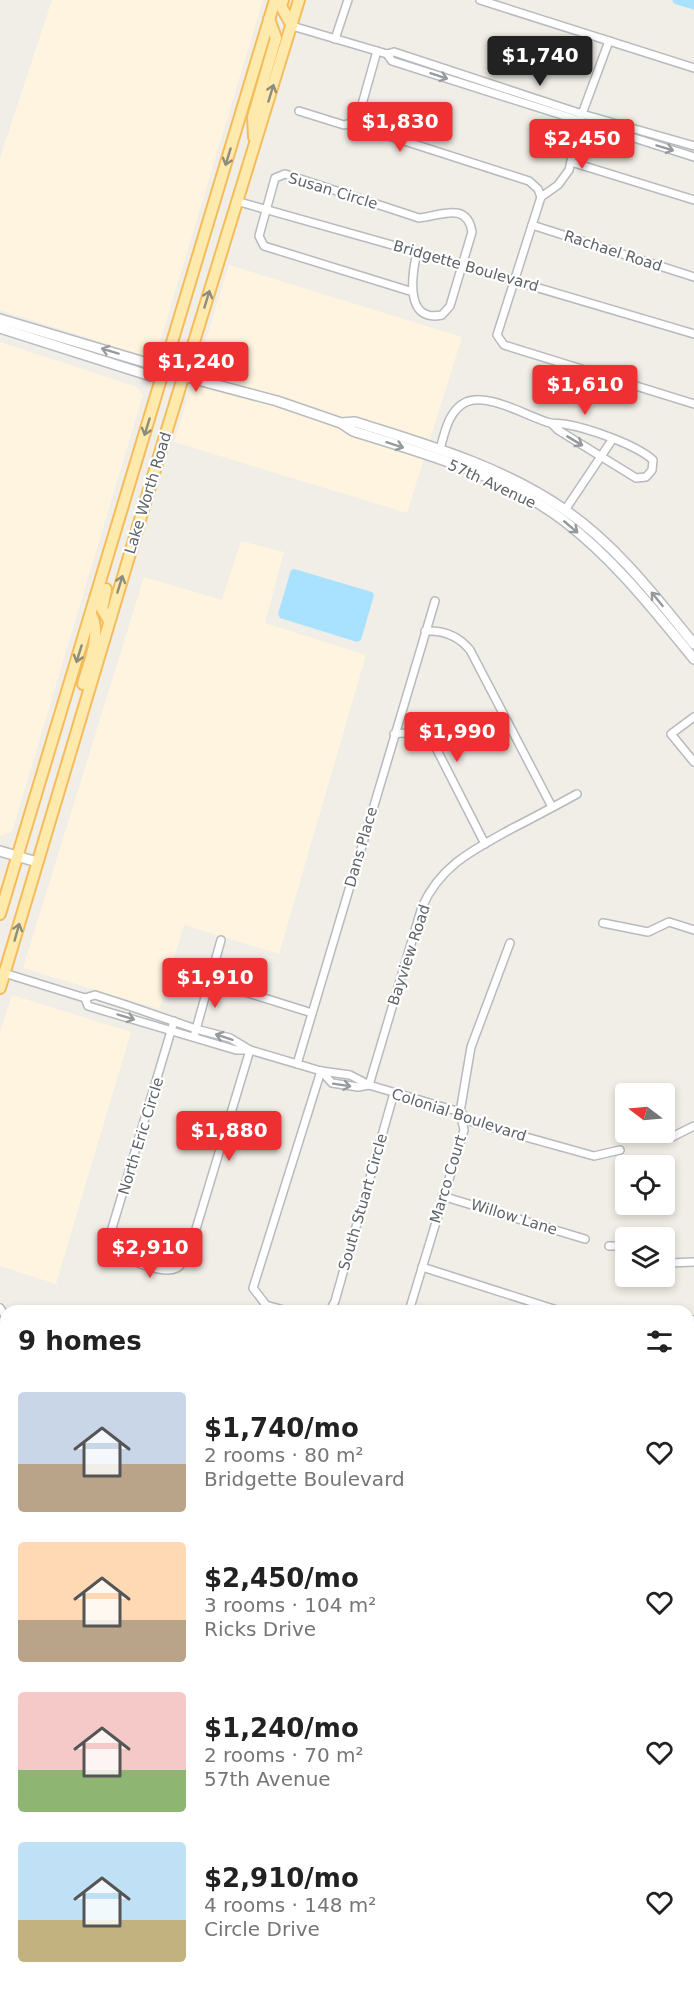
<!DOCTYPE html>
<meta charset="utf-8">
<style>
:root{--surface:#fff;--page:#f6f6f6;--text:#222;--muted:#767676;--accent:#ee3033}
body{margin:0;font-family:"DejaVu Sans",sans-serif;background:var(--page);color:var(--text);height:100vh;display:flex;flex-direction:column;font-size:22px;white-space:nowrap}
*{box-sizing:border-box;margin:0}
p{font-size:20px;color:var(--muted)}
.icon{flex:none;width:33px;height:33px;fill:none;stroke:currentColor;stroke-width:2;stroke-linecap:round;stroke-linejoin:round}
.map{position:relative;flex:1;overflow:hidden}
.side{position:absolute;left:0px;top:1305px;width:694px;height:686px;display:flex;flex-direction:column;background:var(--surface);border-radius:18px 18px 0 0;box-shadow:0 3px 9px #0003}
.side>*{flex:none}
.needle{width:39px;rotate:286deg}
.tools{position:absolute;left:615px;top:1083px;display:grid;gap:12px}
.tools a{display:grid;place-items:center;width:60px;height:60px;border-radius:6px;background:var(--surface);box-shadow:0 3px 9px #0003;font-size:30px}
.price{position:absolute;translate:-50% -51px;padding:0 14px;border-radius:6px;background:var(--accent);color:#fff;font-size:20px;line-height:39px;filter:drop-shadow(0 2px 3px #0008)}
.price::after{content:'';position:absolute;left:50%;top:36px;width:18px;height:14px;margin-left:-9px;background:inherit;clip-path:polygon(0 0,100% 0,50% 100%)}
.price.active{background:#222;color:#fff}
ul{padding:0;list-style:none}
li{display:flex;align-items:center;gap:18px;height:150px;padding:0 18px}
li span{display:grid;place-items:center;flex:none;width:168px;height:120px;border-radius:6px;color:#555}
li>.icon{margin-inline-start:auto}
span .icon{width:72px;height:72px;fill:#fffc;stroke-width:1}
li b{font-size:26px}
h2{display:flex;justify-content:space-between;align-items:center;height:72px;padding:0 18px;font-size:26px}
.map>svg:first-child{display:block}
.commercial{fill:#fff4df}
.water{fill:#a9e2ff}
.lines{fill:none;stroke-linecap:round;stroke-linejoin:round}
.canal{stroke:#a9e2ff;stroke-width:9}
.street-casing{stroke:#b7babe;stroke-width:10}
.secondary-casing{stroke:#b8bcc1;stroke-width:12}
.primary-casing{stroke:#f5bc5c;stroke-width:14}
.street{stroke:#fff;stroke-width:7}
.secondary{stroke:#fff;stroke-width:9}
.primary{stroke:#ffeaae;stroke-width:10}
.oneway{stroke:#969a9d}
.oneway2{stroke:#8e8c7d}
.labels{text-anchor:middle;stroke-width:4.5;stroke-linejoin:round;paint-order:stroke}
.street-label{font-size:15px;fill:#5e6468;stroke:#fff}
</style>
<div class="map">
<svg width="694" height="1990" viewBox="0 0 694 1990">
<rect width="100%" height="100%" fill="#f1eee7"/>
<!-- commercial -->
<g class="commercial">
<polygon points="52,0 263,0 155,359 0,310 0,158"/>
<polygon points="229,265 462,337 407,513 174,442"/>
<polygon points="0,342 137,387 143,395 12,832 0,836"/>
<polygon points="241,541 284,552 265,623 366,655 279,954 184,925 159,1009 23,968 144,577 222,600"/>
<polygon points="12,995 131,1032 56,1284 0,1266 0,1032"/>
<polygon points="0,1399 6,1401 6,1453 0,1472"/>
<polygon points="0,1534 6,1536 6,1910 0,1908"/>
</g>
<!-- water -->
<polygon class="water" points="294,569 372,592 374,595 361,640 357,642 280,618 278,614 291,570"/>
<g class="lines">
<!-- canal -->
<polyline class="canal" points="677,0 694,5"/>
<defs>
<g id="street">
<polyline points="480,0 694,68"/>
<polyline points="292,26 387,54 394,52 582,114 694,146"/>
<polyline points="335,39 348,0"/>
<polyline points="609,41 582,114 569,170 558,185 541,197 497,335 504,345 694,404"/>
<polyline points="377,51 359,115 360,120 367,129 529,181 538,189 541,197"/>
<polyline points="387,54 392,61 694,157"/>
<polyline points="299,111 344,125 360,120"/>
<polyline points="571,162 694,200"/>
<polyline points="236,201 417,252 694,334"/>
<polyline points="532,225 694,277"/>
<path d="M413,292L264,246L259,236L275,178L285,174L419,218C440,216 467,201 472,232L450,306L442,315C404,323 412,274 417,252"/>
<path d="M440,449C445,432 448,411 466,402C488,392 528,417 550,423C554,424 559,423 564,424C588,428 635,444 653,460L652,470L646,477L636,478L558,430L551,423"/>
<polyline points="565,510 612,440"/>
<path d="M425,631C443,630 458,635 470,650L552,807"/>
<polyline points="694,717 671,734 694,762"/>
<path d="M394,734C412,731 425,735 436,748L485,844"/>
<polyline points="603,923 648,932 669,922 694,930"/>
<polyline points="4,973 85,998 95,995 126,1005 196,1029 230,1038 250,1050 321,1071 350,1075 369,1085 460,1112 472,1122 594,1156 620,1150"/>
<polyline points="210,981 312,1013"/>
<polyline points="85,998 88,1006 236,1050 247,1050"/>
<path d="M174,1021L110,1235L111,1251C126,1258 162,1276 177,1268C182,1265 185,1257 189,1252L250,1050"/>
<polyline points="195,1033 221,940"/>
<polyline points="297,1064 435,601"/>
<polyline points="321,1071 332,1083 358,1087 369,1085"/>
<path d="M369,1085L422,907C441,865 473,850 511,829C533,818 555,806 577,794"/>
<polyline points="672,1137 694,1126"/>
<polyline points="442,1196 585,1239"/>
<polyline points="609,1246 626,1246"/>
<polyline points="664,1261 668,1263 694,1262"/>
<polyline points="422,1267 560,1311"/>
<polyline points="0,1308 6,1317"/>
<polyline points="287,1311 266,1305 253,1288 321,1071"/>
<polyline points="330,1311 335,1301 394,1093"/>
<polyline points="409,1311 464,1130 460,1112 471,1047 510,943"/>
<polyline points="688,1331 694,1320"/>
<polyline points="688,1357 694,1359"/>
<polyline points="688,1407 694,1414"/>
<polyline points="688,1555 694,1556"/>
<polyline points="688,1798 694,1794"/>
<polyline points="63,1990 64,1984"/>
<polyline points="460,1990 464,1984"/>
</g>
<g id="secondary">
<path d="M0,319L154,365L164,371L277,401L341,423L353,431C425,454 502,474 563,520C614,559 653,609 694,659"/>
<polyline points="0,328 151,376 164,371"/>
<path d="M341,423L355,422C427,445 502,466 565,510C616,545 655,596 694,644"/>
<polyline points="0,851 37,862"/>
<polyline points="0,1917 6,1918"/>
<polyline points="0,1935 6,1937"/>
<polyline points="160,1984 177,1990"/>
<polyline points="220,1984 238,1990"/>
<polyline points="205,1990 207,1984"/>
</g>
<g id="primary">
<polyline points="283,0 281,6 292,26"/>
<polyline points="254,137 253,117 276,38 269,19"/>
<polyline points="106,589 102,609 109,621"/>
<path d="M83,684C89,662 102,636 91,614"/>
<polyline points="0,914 275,0"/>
<polyline points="0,988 166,433 299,0"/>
</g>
</defs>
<!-- street casing -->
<use href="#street" class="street-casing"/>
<!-- secondary casing -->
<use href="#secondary" class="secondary-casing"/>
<!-- primary casing -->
<use href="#primary" class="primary-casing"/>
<!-- street -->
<use href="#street" class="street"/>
<!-- secondary -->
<use href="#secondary" class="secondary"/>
<!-- primary -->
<use href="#primary" class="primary"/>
</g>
<!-- one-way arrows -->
<defs><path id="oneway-shaft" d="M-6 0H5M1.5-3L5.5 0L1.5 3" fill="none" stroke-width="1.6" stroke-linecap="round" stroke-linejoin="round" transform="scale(1.5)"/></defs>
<g class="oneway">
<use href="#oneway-shaft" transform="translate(439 76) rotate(18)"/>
<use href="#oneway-shaft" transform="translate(665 148) rotate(17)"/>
<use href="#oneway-shaft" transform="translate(110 351) rotate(-163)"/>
<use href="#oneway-shaft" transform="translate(575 441) rotate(31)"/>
<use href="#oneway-shaft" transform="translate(395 445) rotate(18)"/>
<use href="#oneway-shaft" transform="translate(571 527) rotate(40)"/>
<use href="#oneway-shaft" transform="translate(657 599) rotate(-129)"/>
<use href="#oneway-shaft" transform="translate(126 1017) rotate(17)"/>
<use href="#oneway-shaft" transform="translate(224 1037) rotate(-162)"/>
<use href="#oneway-shaft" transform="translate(342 1085) rotate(9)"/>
</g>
<g class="oneway2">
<use href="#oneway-shaft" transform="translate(271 93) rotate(-73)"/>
<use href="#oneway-shaft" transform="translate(228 157) rotate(107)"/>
<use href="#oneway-shaft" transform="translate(207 299) rotate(-73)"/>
<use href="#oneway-shaft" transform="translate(147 427) rotate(107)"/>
<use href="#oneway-shaft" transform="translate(120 584) rotate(-73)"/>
<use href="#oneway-shaft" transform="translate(79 654) rotate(107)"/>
<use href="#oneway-shaft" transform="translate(17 932) rotate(-74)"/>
</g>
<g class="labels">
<!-- street labels -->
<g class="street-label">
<text transform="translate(333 191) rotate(17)" y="5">Susan Circle</text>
<text transform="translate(613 251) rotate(18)" y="5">Rachael Road</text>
<text transform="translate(466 266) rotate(16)" y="5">Bridgette Boulevard</text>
<text transform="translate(492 484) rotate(25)" y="5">57th Avenue</text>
<text transform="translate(148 493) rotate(-73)" y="5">Lake Worth Road</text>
<text transform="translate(361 847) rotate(-74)" y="5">Dans Place</text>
<text transform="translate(409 955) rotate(-72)" y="5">Bayview Road</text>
<text transform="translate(459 1115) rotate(18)" y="5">Colonial Boulevard</text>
<text transform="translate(141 1136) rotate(-73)" y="5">North Eric Circle</text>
<text transform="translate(448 1179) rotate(-73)" y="5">Marco Court</text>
<text transform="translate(363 1202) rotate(-74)" y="5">South Stuart Circle</text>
<text transform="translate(514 1217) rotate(17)" y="5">Willow Lane</text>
</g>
</g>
</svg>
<div class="tools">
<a><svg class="needle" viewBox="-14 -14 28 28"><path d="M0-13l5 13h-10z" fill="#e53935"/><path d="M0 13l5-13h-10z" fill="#767676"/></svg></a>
<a><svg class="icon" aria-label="locate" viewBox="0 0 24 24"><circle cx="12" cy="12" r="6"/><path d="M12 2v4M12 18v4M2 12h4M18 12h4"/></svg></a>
<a><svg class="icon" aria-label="layers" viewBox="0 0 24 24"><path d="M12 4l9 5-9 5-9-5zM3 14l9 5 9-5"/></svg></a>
</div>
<b class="price active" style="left:540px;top:87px">$1,740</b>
<b class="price" style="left:400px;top:153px">$1,830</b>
<b class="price" style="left:582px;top:170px">$2,450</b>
<b class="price" style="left:196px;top:393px">$1,240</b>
<b class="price" style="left:585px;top:416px">$1,610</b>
<b class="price" style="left:457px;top:763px">$1,990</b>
<b class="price" style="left:215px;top:1009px">$1,910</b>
<b class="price" style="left:229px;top:1162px">$1,880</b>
<b class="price" style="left:150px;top:1279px">$2,910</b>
<section class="side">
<h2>9 homes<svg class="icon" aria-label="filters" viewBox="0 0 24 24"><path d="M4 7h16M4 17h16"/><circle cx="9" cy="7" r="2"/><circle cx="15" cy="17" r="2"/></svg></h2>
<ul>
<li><span style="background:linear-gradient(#c9d6e8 60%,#b9a48a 0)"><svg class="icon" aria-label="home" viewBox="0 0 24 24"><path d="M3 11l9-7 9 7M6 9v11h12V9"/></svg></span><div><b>$1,740/mo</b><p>2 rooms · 80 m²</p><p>Bridgette Boulevard</p></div><svg class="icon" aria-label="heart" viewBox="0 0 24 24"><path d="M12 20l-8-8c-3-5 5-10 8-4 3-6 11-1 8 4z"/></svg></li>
<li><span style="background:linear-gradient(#ffd9b3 65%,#b9a48a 0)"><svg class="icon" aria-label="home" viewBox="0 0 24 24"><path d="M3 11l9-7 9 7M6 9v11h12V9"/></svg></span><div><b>$2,450/mo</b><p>3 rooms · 104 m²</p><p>Ricks Drive</p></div><svg class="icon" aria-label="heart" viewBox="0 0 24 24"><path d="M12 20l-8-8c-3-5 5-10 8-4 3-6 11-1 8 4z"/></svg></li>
<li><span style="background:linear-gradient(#f6c9c9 65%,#8fb573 0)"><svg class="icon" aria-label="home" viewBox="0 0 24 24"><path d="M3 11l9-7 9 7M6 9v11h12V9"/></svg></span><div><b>$1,240/mo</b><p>2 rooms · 70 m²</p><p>57th Avenue</p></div><svg class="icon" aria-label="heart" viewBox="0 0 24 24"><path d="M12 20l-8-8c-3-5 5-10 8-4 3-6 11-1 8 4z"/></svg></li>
<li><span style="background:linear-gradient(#bfe0f5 65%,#c2b280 0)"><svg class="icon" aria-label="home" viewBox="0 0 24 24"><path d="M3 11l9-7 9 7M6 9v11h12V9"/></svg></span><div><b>$2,910/mo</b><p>4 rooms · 148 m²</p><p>Circle Drive</p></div><svg class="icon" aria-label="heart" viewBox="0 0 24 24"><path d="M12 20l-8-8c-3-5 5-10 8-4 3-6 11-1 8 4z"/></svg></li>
</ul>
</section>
</div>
